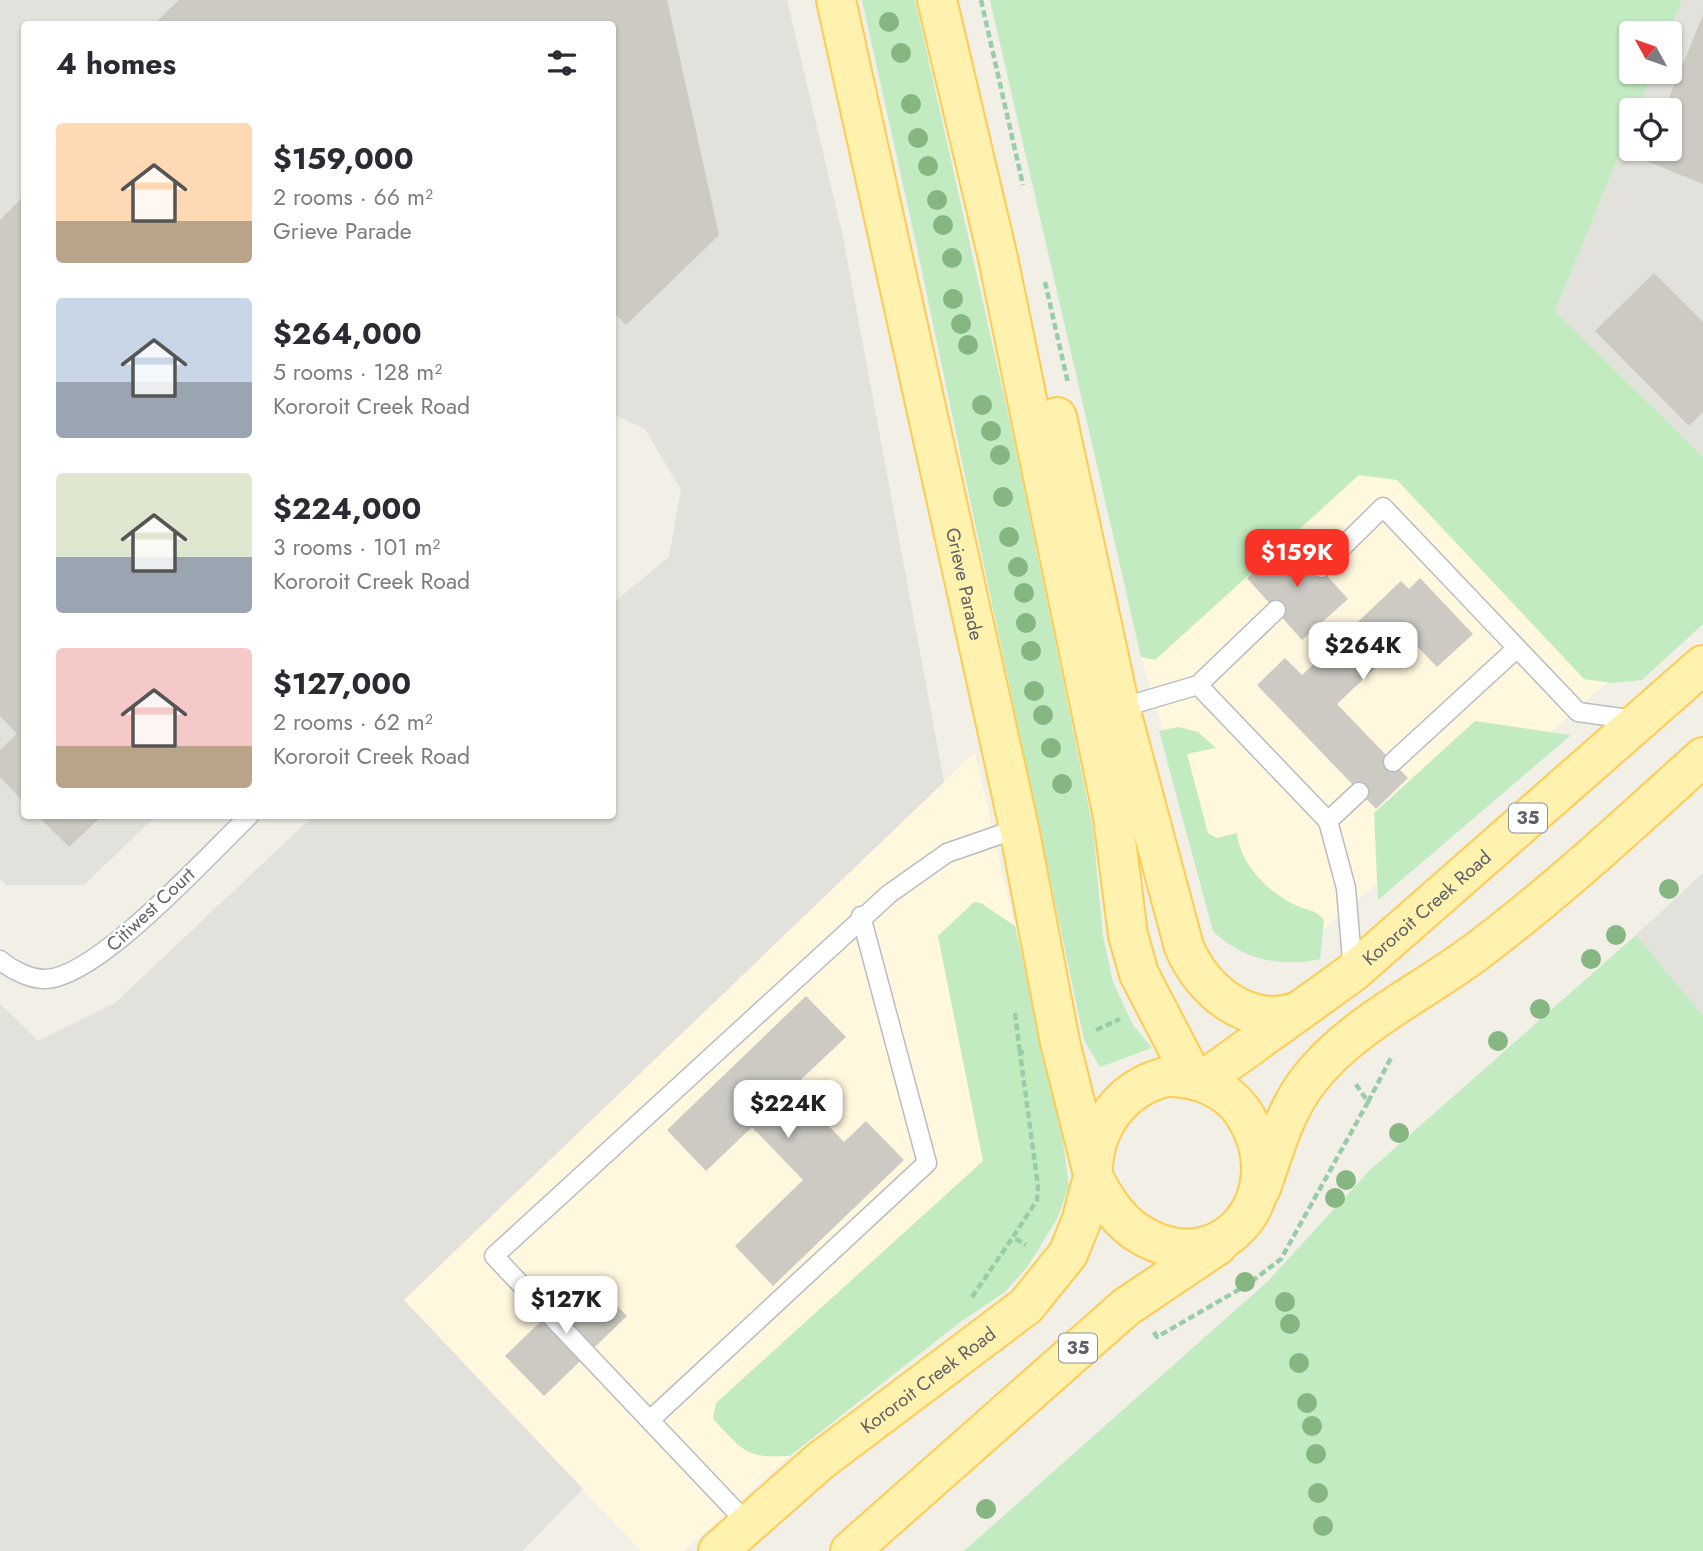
<!DOCTYPE html>
<meta charset="utf-8">
<style>
:root{--surface:#fff;--page:#f2f2f3;--text:#2b2b33;--muted:#7c7c81;--accent:#f93325}
body{margin:0;font-family:Jost,sans-serif;background:var(--page);color:var(--text);height:100vh;display:flex;flex-direction:column;font-size:26px;white-space:nowrap}
*{box-sizing:border-box;margin:0}
p{font-size:23px;color:var(--muted)}
.icon{flex:none;width:38px;height:38px;fill:none;stroke:currentColor;stroke-width:2;stroke-linecap:round;stroke-linejoin:round}
.map{position:relative;flex:1;overflow:hidden}
.panel{position:absolute;left:21px;top:21px;width:595px;height:798px;display:flex;flex-direction:column;background:var(--surface);border-radius:7px;box-shadow:0 2px 5px #0004}
.panel>*{flex:none}
.needle{width:46px;rotate:310deg}
.fabs{position:absolute;left:1619px;top:21px;display:grid;gap:14px}
.fabs a{display:grid;place-items:center;width:63px;height:63px;border-radius:7px;background:var(--surface);box-shadow:0 2px 5px #0004;font-size:35px}
.price{position:absolute;translate:-50% -60px;padding:0 16px;border-radius:14px;background:#fff;color:#222;font-size:23px;line-height:46px;filter:drop-shadow(0 2px 4px #0008)}
.price::after{content:'';position:absolute;left:50%;top:42px;width:21px;height:16px;margin-left:-10px;background:inherit;clip-path:polygon(0 0,100% 0,50% 100%)}
.price.current{background:var(--accent);color:#fff}
ul{padding:0;list-style:none}
li{display:flex;align-items:center;gap:21px;height:175px;padding:0 35px}
li span{display:grid;place-items:center;flex:none;width:196px;height:140px;border-radius:7px;color:#555}
li>.icon{margin-inline-start:auto}
span .icon{width:84px;height:84px;fill:#fffc;stroke-width:1}
li b{font-size:30px}
h2{display:flex;justify-content:space-between;align-items:center;height:84px;padding:0 35px;font-size:30px}
.map>svg:first-child{display:block}
.commercial{fill:#fff7de}
.industrial{fill:#e2e1db}
.green{fill:#c2ebc1}
.building{fill:#cccac3}
.lines{fill:none;stroke-linecap:round;stroke-linejoin:round}
.service-casing{stroke:#b9bcc1;stroke-width:21}
.primary-casing{stroke:#fecc53;stroke-width:42}
.path{stroke:#99cda8;stroke-width:4.5;stroke-dasharray:7 3.5;stroke-linecap:butt}
.service{stroke:#fff;stroke-width:18}
.primary{stroke:#fff1ae;stroke-width:38}
.tree{fill:#86b682}
.labels{text-anchor:middle;stroke-width:5;stroke-linejoin:round;paint-order:stroke}
.shield{fill:#fff;stroke:#8e9195;stroke-width:2}
.shield-label{font-size:18px;font-weight:bold;fill:#5e6268}
.street-label{font-size:19px;fill:#5e6268;stroke:#fff}
</style>
<div class="map">
<svg width="1703" height="1551" viewBox="0 0 1703 1551">
<rect width="100%" height="100%" fill="#f1efe6"/>
<!-- commercial -->
<g class="commercial">
<polygon points="1356,459 1404,461 1625,667 1314,938 1221,927 1141,657"/>
<polygon points="975,752 1061,1127 1069,1186 1057,1219 1028,1266 1005,1292 959,1323 790,1456 684,1551 641,1551 403,1300"/>
</g>
<!-- industrial -->
<g class="industrial">
<polygon points="0,0 787,0 843,237 944,782 404,1300 583,1489 522,1551 0,1551 0,1004 38,1041 115,1003 313,816 612,816 613,603 669,557 681,490 645,429 613,414 612,24 24,24 24,816 156,816 84,885 6,885 0,879"/>
<polygon points="1682,0 1703,0 1703,457 1555,311 1631,126 1631,149 1670,149 1670,110 1637,110 1653,72 1670,72 1669,33"/>
<polygon points="1703,873 1703,1016 1636,935"/>
</g>
<!-- green -->
<g class="green">
<polygon points="862,0 915,0 1013,436 1063,680 1093,829 1103,936 1113,982 1133,1025 1152,1048 1100,1067 1084,1040 917,248"/>
<polygon points="990,0 1682,0 1669,33 1631,33 1631,72 1653,72 1637,110 1631,110 1631,126 1555,311 1703,457 1703,624 1642,680 1612,683 1584,679 1397,480 1359,475 1155,660 1141,657"/>
<polygon points="1475,721 1571,735 1378,900 1374,813"/>
<path d="M1179,727L1198,732L1216,748L1187,754L1208,833L1217,838L1237,833C1240,864 1268,892 1295,905C1308,911 1315,909 1324,920L1320,959C1281,968 1241,959 1213,931L1159,731Z"/>
<path d="M974,902L981,903L1015,926L1061,1127L1069,1186L1057,1219L1028,1266L1005,1292L959,1323L790,1456C744,1458 744,1451 713,1419L716,1403L983,1161L938,936Z"/>
<polygon points="1636,935 1703,1016 1703,1551 964,1551 1267,1282 1370,1170"/>
</g>
<!-- building -->
<g class="building">
<polygon points="179,0 667,0 719,235 626,325 612,311 612,24 154,24"/>
<polygon points="1703,15 1703,184 1644,160 1649,149 1670,149 1670,110 1664,110"/>
<polygon points="24,196 24,802 0,777 0,750 17,734 0,716 0,220"/>
<polygon points="1654,273 1703,322 1703,412 1689,426 1595,331"/>
<polygon points="1292,537 1348,599 1302,640 1247,578"/>
<polygon points="1420,578 1473,634 1437,667 1408,637 1337,704 1408,778 1376,809 1257,685 1285,658 1302,675 1401,581 1409,589"/>
<polygon points="38,816 102,816 69,847"/>
<polygon points="806,996 846,1037 792,1088 844,1142 866,1121 904,1160 773,1286 735,1246 803,1180 752,1127 706,1171 667,1130"/>
<polygon points="588,1276 627,1316 544,1396 505,1356"/>
</g>
<g class="lines">
<defs>
<g id="service">
<polyline points="1321,568 1383,507 1578,712 1636,720"/>
<polyline points="1198,685 1328,821 1359,792"/>
<polyline points="1120,708 1198,685 1276,610"/>
<polyline points="1393,762 1517,648"/>
<polyline points="1328,821 1346,888 1353,972"/>
<path d="M0,960C10,969 30,979 44,979C96,980 210,853 249,816"/>
<polyline points="650,1420 927,1163 861,916"/>
<polyline points="748,1524 494,1256 889,894 947,853 1019,828"/>
</g>
<g id="primary">
<path id="s1" d="M836,0L1019,828L1060,1042L1092,1170"/>
<polyline points="937,0 998,258 1113,817 1128,935 1139,974 1193,1078"/>
<path d="M1057,417L1120,708L1184,947C1203,991 1249,1030 1299,1011"/>
<path d="M1166,1077C1196,1076 1227,1088 1244,1114C1296,1194 1220,1288 1135,1231C1116,1218 1104,1197 1093,1177C1091,1130 1120,1088 1166,1077Z"/>
<path id="s2" d="M1202,1081L1353,972L1703,665"/>
<path d="M1261,1188C1274,1152 1284,1112 1308,1081C1351,1025 1420,994 1476,952C1556,892 1629,824 1703,757"/>
<path id="s3" d="M718,1551L820,1461L1026,1306L1068,1254L1081,1222L1093,1177"/>
<polyline points="850,1551 1126,1307 1218,1245"/>
</g>
</defs>
<!-- service casing -->
<use href="#service" class="service-casing"/>
<!-- primary casing -->
<use href="#primary" class="primary-casing"/>
<!-- path -->
<g class="path">
<polyline points="981,0 1023,185"/>
<polyline points="1045,282 1068,383"/>
<polyline points="1015,1013 1020,1053"/>
<polyline points="1096,1030 1120,1019"/>
<polyline points="1024,1052 1020,1053 1038,1186 1037,1200 1013,1237 1026,1245"/>
<polyline points="1368,1102 1392,1056"/>
<polyline points="972,1297 1013,1237"/>
<polyline points="1154,1332 1157,1337 1247,1285 1281,1259 1368,1102 1355,1083"/>
</g>
<!-- service -->
<use href="#service" class="service"/>
<!-- primary -->
<use href="#primary" class="primary"/>
</g>
<!-- trees -->
<g class="tree">
<circle cx="889" cy="22" r="10"/>
<circle cx="901" cy="53" r="10"/>
<circle cx="911" cy="104" r="10"/>
<circle cx="918" cy="138" r="10"/>
<circle cx="928" cy="166" r="10"/>
<circle cx="937" cy="200" r="10"/>
<circle cx="943" cy="225" r="10"/>
<circle cx="952" cy="258" r="10"/>
<circle cx="953" cy="299" r="10"/>
<circle cx="961" cy="324" r="10"/>
<circle cx="968" cy="345" r="10"/>
<circle cx="982" cy="405" r="10"/>
<circle cx="991" cy="431" r="10"/>
<circle cx="1000" cy="455" r="10"/>
<circle cx="1003" cy="497" r="10"/>
<circle cx="1009" cy="537" r="10"/>
<circle cx="1018" cy="567" r="10"/>
<circle cx="1024" cy="593" r="10"/>
<circle cx="1026" cy="623" r="10"/>
<circle cx="1031" cy="651" r="10"/>
<circle cx="1034" cy="691" r="10"/>
<circle cx="1043" cy="715" r="10"/>
<circle cx="1051" cy="748" r="10"/>
<circle cx="1062" cy="784" r="10"/>
<circle cx="1669" cy="889" r="10"/>
<circle cx="1616" cy="935" r="10"/>
<circle cx="1591" cy="959" r="10"/>
<circle cx="1540" cy="1009" r="10"/>
<circle cx="1498" cy="1041" r="10"/>
<circle cx="1399" cy="1133" r="10"/>
<circle cx="1346" cy="1180" r="10"/>
<circle cx="1335" cy="1198" r="10"/>
<circle cx="1245" cy="1282" r="10"/>
<circle cx="1285" cy="1302" r="10"/>
<circle cx="1290" cy="1324" r="10"/>
<circle cx="1299" cy="1363" r="10"/>
<circle cx="1307" cy="1403" r="10"/>
<circle cx="1312" cy="1426" r="10"/>
<circle cx="1316" cy="1454" r="10"/>
<circle cx="1318" cy="1493" r="10"/>
<circle cx="986" cy="1509" r="10"/>
<circle cx="1323" cy="1526" r="10"/>
</g>
<g class="labels">
<!-- shield labels -->
<g class="shield">
<rect x="1509" y="803.5" width="38" height="29" rx="5"/>
<rect x="1059" y="1333.5" width="38" height="29" rx="5"/>
</g>
<g class="shield-label">
<text x="1528" y="824">35</text>
<text x="1078" y="1354">35</text>
</g>
<!-- street labels -->
<g class="street-label">
<text dy="7" stroke="none"><textPath href="#s1" startOffset="598">Grieve Parade</textPath></text>
<text dy="7" stroke="none"><textPath href="#s2" startOffset="284">Kororoit Creek Road</textPath></text>
<text transform="translate(150 909) rotate(-43)" y="7">Citiwest Court</text>
<text dy="7" stroke="none"><textPath href="#s3" startOffset="271">Kororoit Creek Road</textPath></text>
</g>
</g>
</svg>
<div class="fabs">
<a><svg class="needle" viewBox="-14 -14 28 28"><path d="M0-13l5 13h-10z" fill="#e53935"/><path d="M0 13l5-13h-10z" fill="#7c7c81"/></svg></a>
<a><svg class="icon" aria-label="locate" viewBox="0 0 24 24"><circle cx="12" cy="12" r="6"/><path d="M12 2v4M12 18v4M2 12h4M18 12h4"/></svg></a>
</div>
<b class="price current" style="left:1297px;top:589px">$159K</b>
<b class="price" style="left:1363px;top:682px">$264K</b>
<b class="price" style="left:788px;top:1140px">$224K</b>
<b class="price" style="left:566px;top:1336px">$127K</b>
<section class="panel">
<h2>4 homes<svg class="icon" aria-label="filters" viewBox="0 0 24 24"><path d="M4 7h16M4 17h16"/><circle cx="9" cy="7" r="2"/><circle cx="15" cy="17" r="2"/></svg></h2>
<ul>
<li><span style="background:linear-gradient(#ffd9b3 70%,#b9a48a 0)"><svg class="icon" aria-label="home" viewBox="0 0 24 24"><path d="M3 11l9-7 9 7M6 9v11h12V9"/></svg></span><div><b>$159,000</b><p>2 rooms · 66 m²</p><p>Grieve Parade</p></div></li>
<li><span style="background:linear-gradient(#c9d6e8 60%,#9aa5b1 0)"><svg class="icon" aria-label="home" viewBox="0 0 24 24"><path d="M3 11l9-7 9 7M6 9v11h12V9"/></svg></span><div><b>$264,000</b><p>5 rooms · 128 m²</p><p>Kororoit Creek Road</p></div></li>
<li><span style="background:linear-gradient(#dfe7d0 60%,#9aa5b1 0)"><svg class="icon" aria-label="home" viewBox="0 0 24 24"><path d="M3 11l9-7 9 7M6 9v11h12V9"/></svg></span><div><b>$224,000</b><p>3 rooms · 101 m²</p><p>Kororoit Creek Road</p></div></li>
<li><span style="background:linear-gradient(#f6c9c9 70%,#b9a48a 0)"><svg class="icon" aria-label="home" viewBox="0 0 24 24"><path d="M3 11l9-7 9 7M6 9v11h12V9"/></svg></span><div><b>$127,000</b><p>2 rooms · 62 m²</p><p>Kororoit Creek Road</p></div></li>
</ul>
</section>
</div>
